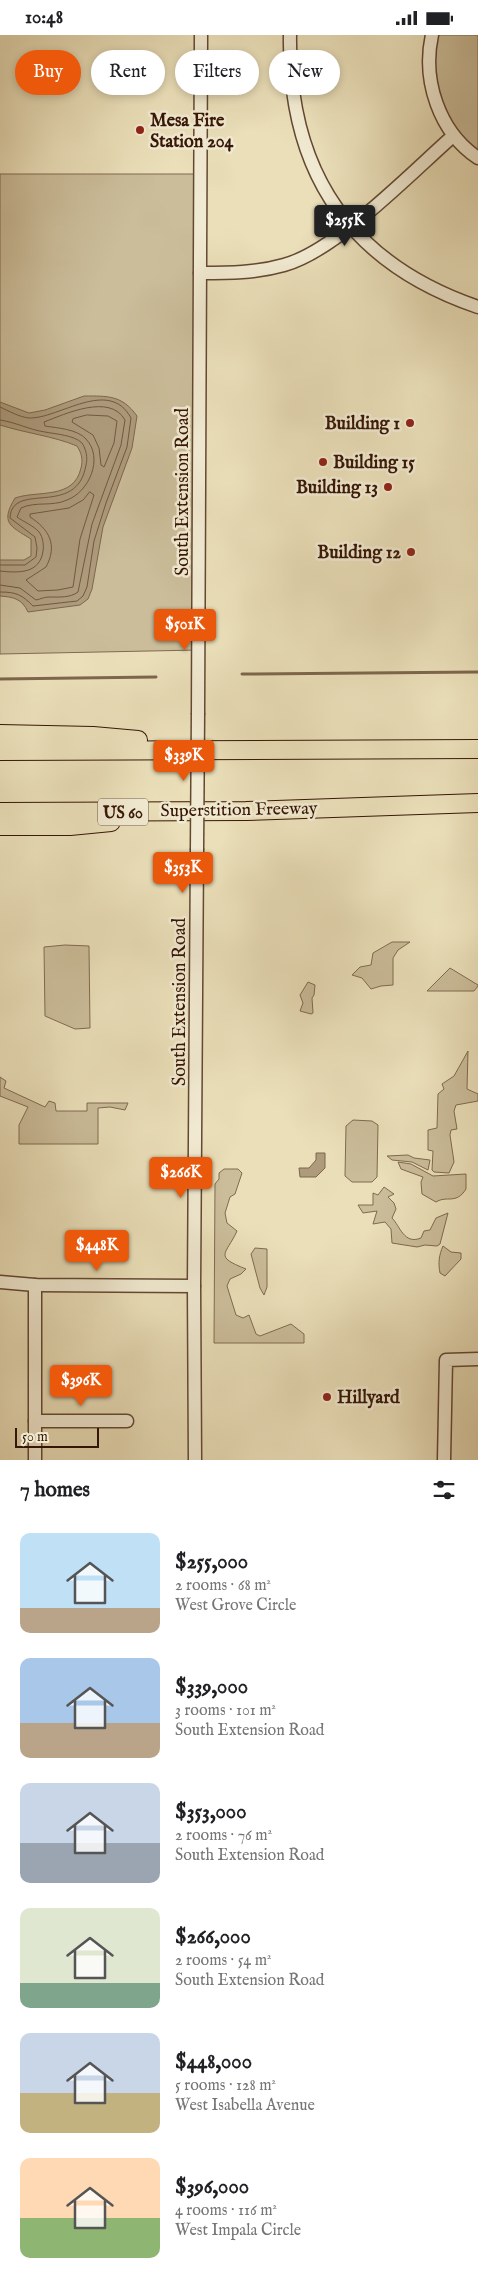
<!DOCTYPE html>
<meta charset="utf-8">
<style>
:root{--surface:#fff;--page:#f6f6f6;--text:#202124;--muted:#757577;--accent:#ea580c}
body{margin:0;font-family:"IM FELL English",serif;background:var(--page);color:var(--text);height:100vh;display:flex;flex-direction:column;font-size:19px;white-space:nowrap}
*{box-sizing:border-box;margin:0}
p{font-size:16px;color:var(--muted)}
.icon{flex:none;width:28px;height:28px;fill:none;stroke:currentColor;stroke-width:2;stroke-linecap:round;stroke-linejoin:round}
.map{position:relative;height:1425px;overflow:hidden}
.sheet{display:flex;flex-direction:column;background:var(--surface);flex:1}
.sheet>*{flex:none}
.guide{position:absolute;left:15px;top:15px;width:449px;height:45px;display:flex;gap:10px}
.scale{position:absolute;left:15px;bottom:12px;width:84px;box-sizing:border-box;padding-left:5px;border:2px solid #361605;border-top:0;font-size:14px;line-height:18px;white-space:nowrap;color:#361605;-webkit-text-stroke:4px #f1ead2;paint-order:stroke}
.price{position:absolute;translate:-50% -42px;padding:0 11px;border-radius:5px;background:var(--accent);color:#fff;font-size:16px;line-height:32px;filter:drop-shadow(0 1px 2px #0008)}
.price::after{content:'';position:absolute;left:50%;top:30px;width:15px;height:11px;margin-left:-8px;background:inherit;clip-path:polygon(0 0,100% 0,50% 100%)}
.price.active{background:#222;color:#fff}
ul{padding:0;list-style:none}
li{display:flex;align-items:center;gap:15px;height:125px;padding:0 20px}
li span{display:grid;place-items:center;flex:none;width:140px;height:100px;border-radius:10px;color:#555}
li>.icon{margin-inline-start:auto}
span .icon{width:60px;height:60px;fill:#fffc;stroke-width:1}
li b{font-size:21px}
h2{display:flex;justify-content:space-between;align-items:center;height:60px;padding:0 20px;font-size:21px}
.tag{padding:0 18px;border-radius:22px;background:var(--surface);box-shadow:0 2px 8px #0003;font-size:18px;line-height:45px}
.tag.active{background:var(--accent);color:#fff}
.status{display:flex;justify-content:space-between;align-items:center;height:35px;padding:0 25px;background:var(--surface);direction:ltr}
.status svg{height:14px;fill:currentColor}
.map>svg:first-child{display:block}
.green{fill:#cbbd9a;stroke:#806a50}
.water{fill:#ad9b7c;stroke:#7d664c}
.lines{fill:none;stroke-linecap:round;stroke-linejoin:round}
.shore{stroke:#725840;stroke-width:1}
.stream{stroke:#7d664c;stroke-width:3}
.minor-casing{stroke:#634832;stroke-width:15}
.highway-casing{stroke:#361605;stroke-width:20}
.minor{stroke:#f1ead2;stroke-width:12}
.highway{stroke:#eadfb9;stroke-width:18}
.minor-bridge-casing{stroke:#634832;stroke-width:15;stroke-linecap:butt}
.minor-bridge{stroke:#f1ead2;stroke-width:12}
.poi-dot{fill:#8f2418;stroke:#f1ead2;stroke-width:2}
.labels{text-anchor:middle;stroke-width:5;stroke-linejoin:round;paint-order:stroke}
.shield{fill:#f1ead2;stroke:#6e5642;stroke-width:1}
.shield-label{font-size:16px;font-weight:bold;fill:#361605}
.poi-label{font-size:18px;font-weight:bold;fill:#361605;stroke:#f1ead2;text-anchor:start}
.street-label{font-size:18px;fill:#361605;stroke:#f1ead2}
</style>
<div class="status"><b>10:48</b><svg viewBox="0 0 49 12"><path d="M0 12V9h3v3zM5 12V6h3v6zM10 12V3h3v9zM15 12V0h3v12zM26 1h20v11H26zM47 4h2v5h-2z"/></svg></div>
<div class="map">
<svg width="478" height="1425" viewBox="0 0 478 1425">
<rect width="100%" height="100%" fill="#eadfb9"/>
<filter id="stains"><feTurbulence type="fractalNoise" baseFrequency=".004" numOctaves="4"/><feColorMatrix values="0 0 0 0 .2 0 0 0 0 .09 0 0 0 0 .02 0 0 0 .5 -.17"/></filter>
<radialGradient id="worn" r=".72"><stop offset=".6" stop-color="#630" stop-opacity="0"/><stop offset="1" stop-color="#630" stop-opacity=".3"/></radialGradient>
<!-- green -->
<g class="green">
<path d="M438,0H478V116C471,110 463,104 458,98C436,72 431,32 438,0Z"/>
<polygon points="0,139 201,139 199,615 0,619"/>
<polygon points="392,907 410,907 398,915 393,923 393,950 381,951 371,954 362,943 352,940 360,932 371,930 373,918"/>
<polygon points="65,910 89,911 90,993 75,994 45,981 44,912"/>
<polygon points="450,933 478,950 478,951 474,956 427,956"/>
<polygon points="308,947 315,950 314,960 312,963 313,978 311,979 300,976 303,968 300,960"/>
<polygon points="468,1016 467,1054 478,1059 478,1066 456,1070 454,1076 457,1094 451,1095 450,1100 454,1127 449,1138 434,1137 432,1135 433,1116 428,1115 428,1095 437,1093 438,1059 444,1054 442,1049 454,1041"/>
<polygon points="0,1042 6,1046 4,1053 45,1072 49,1066 55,1068 56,1076 87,1076 87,1068 128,1068 125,1075 110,1072 98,1073 98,1109 19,1109 19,1090 28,1072 0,1061"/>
<polygon points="353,1085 372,1086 378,1090 377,1142 372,1147 352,1147 345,1141 346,1091"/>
<polygon points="408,1120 414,1123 430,1125 428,1135 412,1127 392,1125 387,1121"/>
<path d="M398,1127L411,1129L433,1141L466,1139V1154C456,1170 447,1160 436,1167L422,1159L421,1147L423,1142L401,1134Z"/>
<path d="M224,1134H238L242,1138L235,1159L230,1162L225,1178L227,1188L237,1196C226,1220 213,1221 246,1234L241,1239L230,1244L227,1251L236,1280L243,1283L249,1280L256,1299L260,1301L291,1289L304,1299V1308H214L215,1149L219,1144V1138Z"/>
<path d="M384,1152L394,1159L388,1162L394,1168L396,1174L392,1183C400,1191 404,1210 421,1203L424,1196L430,1195L436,1183L448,1178L440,1209L437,1211L425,1210L417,1212L392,1208L391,1194L385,1187L373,1189L377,1176L363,1178L358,1170H373V1158L378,1160Z"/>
<path d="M443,1211L451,1217L461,1218V1224L445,1241L440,1238C438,1228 439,1220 443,1211Z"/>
<polygon points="255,1213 267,1214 267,1252 264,1260 260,1253 251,1219"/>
</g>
<!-- water -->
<g class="water">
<path d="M84,361C108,361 122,360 137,381L132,413L103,492L92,554L88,564L80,570L28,577C22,564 14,562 0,561V525H24L31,521V504C10,491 0,488 15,463C38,455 74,465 81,433C83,425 82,419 77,411C53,401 25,398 0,390V367L29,378L45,375Z"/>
<polygon points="316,1118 325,1118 325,1133 316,1142 300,1142 299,1133 309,1133 316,1125"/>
</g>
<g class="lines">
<!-- shore -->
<g class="shore">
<path d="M0,372C9,376 19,382 29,383C59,384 109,342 131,383L127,412L106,468L94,506L87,552L83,561L77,566L33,571C22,560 17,557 0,557"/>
<polygon points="87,380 108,381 117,386 114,408 104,432 101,430 99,413 93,400 72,387 73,384"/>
<path d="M0,385C15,387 30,395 45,397C55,399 74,400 82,408C86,414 88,423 86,430C77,484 12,445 10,483L35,502L37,513L36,522L25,530H0"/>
<path d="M90,457L94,460L80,504L73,552L58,555L38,556L26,545L46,532C58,510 49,494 30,482V479L69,473L83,465Z"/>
<path d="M0,536C18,538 40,539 43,516C44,511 43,502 39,497C34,491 24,487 17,482L21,473C36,466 52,472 67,465C89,457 104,423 86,404C77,394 57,393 45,391L44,387C65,379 110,358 125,385L121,410L92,489L78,557C70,563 59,562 49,562C44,562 41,564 36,565L20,553L0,550"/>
</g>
<!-- stream -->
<g class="stream">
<polyline points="242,639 478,637"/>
<polyline points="0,644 156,642"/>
</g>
<defs>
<g id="minor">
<path d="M290,0C288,136 349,228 478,272"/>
<path d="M432,0C422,45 439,97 478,123"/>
<path d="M200,238C229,238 256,238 284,230C336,216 411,138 453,101"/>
<polyline points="198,678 201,0"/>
<polyline points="0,1247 35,1250 194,1251"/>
<polyline points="35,1386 127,1386"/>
<polyline points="35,1425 35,1250"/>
<polyline points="195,1425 194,1251 197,815"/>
<polyline points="444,1425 446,1325 478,1324"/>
</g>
<g id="highway">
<polyline points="0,699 93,701 138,705"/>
<polyline points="0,716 478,714"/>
<polyline points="0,777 246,776 478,768"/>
<polyline points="0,791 70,791 111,787"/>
</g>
</defs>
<!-- minor casing -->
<use href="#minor" class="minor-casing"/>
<!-- highway casing -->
<use href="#highway" class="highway-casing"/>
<!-- minor -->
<use href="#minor" class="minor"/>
<!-- highway -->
<use href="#highway" class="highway"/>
<defs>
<polyline id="minor-bridge" points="197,815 198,678"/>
</defs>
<!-- minor-bridge casing -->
<use href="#minor-bridge" class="minor-bridge-casing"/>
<!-- minor-bridge -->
<use href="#minor-bridge" class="minor-bridge"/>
</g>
<!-- markers -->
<g class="poi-dot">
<circle cx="140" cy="95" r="5"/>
<circle cx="410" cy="388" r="5"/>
<circle cx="323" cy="427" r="5"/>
<circle cx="388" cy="452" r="5"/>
<circle cx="411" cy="517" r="5"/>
<circle cx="327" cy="1362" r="5"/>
</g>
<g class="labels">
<!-- shield labels -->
<rect class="shield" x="98" y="763.5" width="50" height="27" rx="4"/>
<g class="shield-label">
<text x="123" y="783">US 60</text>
</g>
<!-- poi labels -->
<g class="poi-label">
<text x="150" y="91">Mesa Fire<tspan x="150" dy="21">Station 204</tspan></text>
<text x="400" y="394" text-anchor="end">Building 1</text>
<text x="333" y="433">Building 15</text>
<text x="378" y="458" text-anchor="end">Building 13</text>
<text x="401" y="523" text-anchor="end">Building 12</text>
<text x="337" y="1368">Hillyard</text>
</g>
<!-- street labels -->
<g class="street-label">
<text transform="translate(182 457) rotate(-90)" y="6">South Extension Road</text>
<text transform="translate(239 774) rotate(-1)" y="6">Superstition Freeway</text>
<text transform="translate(179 967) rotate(-90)" y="6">South Extension Road</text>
</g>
</g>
<rect width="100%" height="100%" filter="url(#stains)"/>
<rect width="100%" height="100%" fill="url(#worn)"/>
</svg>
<div class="scale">50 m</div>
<b class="price active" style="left:345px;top:212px">$255K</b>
<b class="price" style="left:185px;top:616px">$501K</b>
<b class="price" style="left:184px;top:747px">$339K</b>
<b class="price" style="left:183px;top:859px">$353K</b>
<b class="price" style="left:181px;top:1164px">$266K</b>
<b class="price" style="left:97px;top:1237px">$448K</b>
<b class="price" style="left:81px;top:1372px">$396K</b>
<div class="guide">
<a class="tag active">Buy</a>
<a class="tag">Rent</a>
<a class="tag">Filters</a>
<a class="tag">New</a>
</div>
</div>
<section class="sheet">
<h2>7 homes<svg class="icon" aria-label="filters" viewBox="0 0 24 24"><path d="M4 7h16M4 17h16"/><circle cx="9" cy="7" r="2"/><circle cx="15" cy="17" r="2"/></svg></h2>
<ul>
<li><span style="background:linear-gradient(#bfe0f5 75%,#b9a48a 0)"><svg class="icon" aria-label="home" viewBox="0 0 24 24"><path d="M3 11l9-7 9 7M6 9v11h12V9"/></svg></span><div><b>$255,000</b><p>2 rooms · 68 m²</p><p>West Grove Circle</p></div></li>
<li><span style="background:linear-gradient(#a9c7e8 65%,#b9a48a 0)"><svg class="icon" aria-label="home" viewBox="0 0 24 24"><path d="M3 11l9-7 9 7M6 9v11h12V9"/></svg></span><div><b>$339,000</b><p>3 rooms · 101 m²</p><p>South Extension Road</p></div></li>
<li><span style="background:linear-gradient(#c9d6e8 60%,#9aa5b1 0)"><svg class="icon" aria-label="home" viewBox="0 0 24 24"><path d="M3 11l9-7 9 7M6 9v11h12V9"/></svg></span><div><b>$353,000</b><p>2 rooms · 76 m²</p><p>South Extension Road</p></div></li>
<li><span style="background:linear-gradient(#dfe7d0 75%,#7fa58c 0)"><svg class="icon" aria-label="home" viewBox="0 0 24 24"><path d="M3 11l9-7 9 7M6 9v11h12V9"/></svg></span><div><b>$266,000</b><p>2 rooms · 54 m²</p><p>South Extension Road</p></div></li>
<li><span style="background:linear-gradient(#c9d6e8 60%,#c2b280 0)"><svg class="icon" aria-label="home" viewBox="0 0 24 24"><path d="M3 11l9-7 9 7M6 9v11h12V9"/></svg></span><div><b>$448,000</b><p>5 rooms · 128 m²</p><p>West Isabella Avenue</p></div></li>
<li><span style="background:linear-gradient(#ffd9b3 60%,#8fb573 0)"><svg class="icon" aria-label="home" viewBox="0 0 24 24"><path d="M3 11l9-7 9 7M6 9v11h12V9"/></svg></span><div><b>$396,000</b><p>4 rooms · 116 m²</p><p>West Impala Circle</p></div></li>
</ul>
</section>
